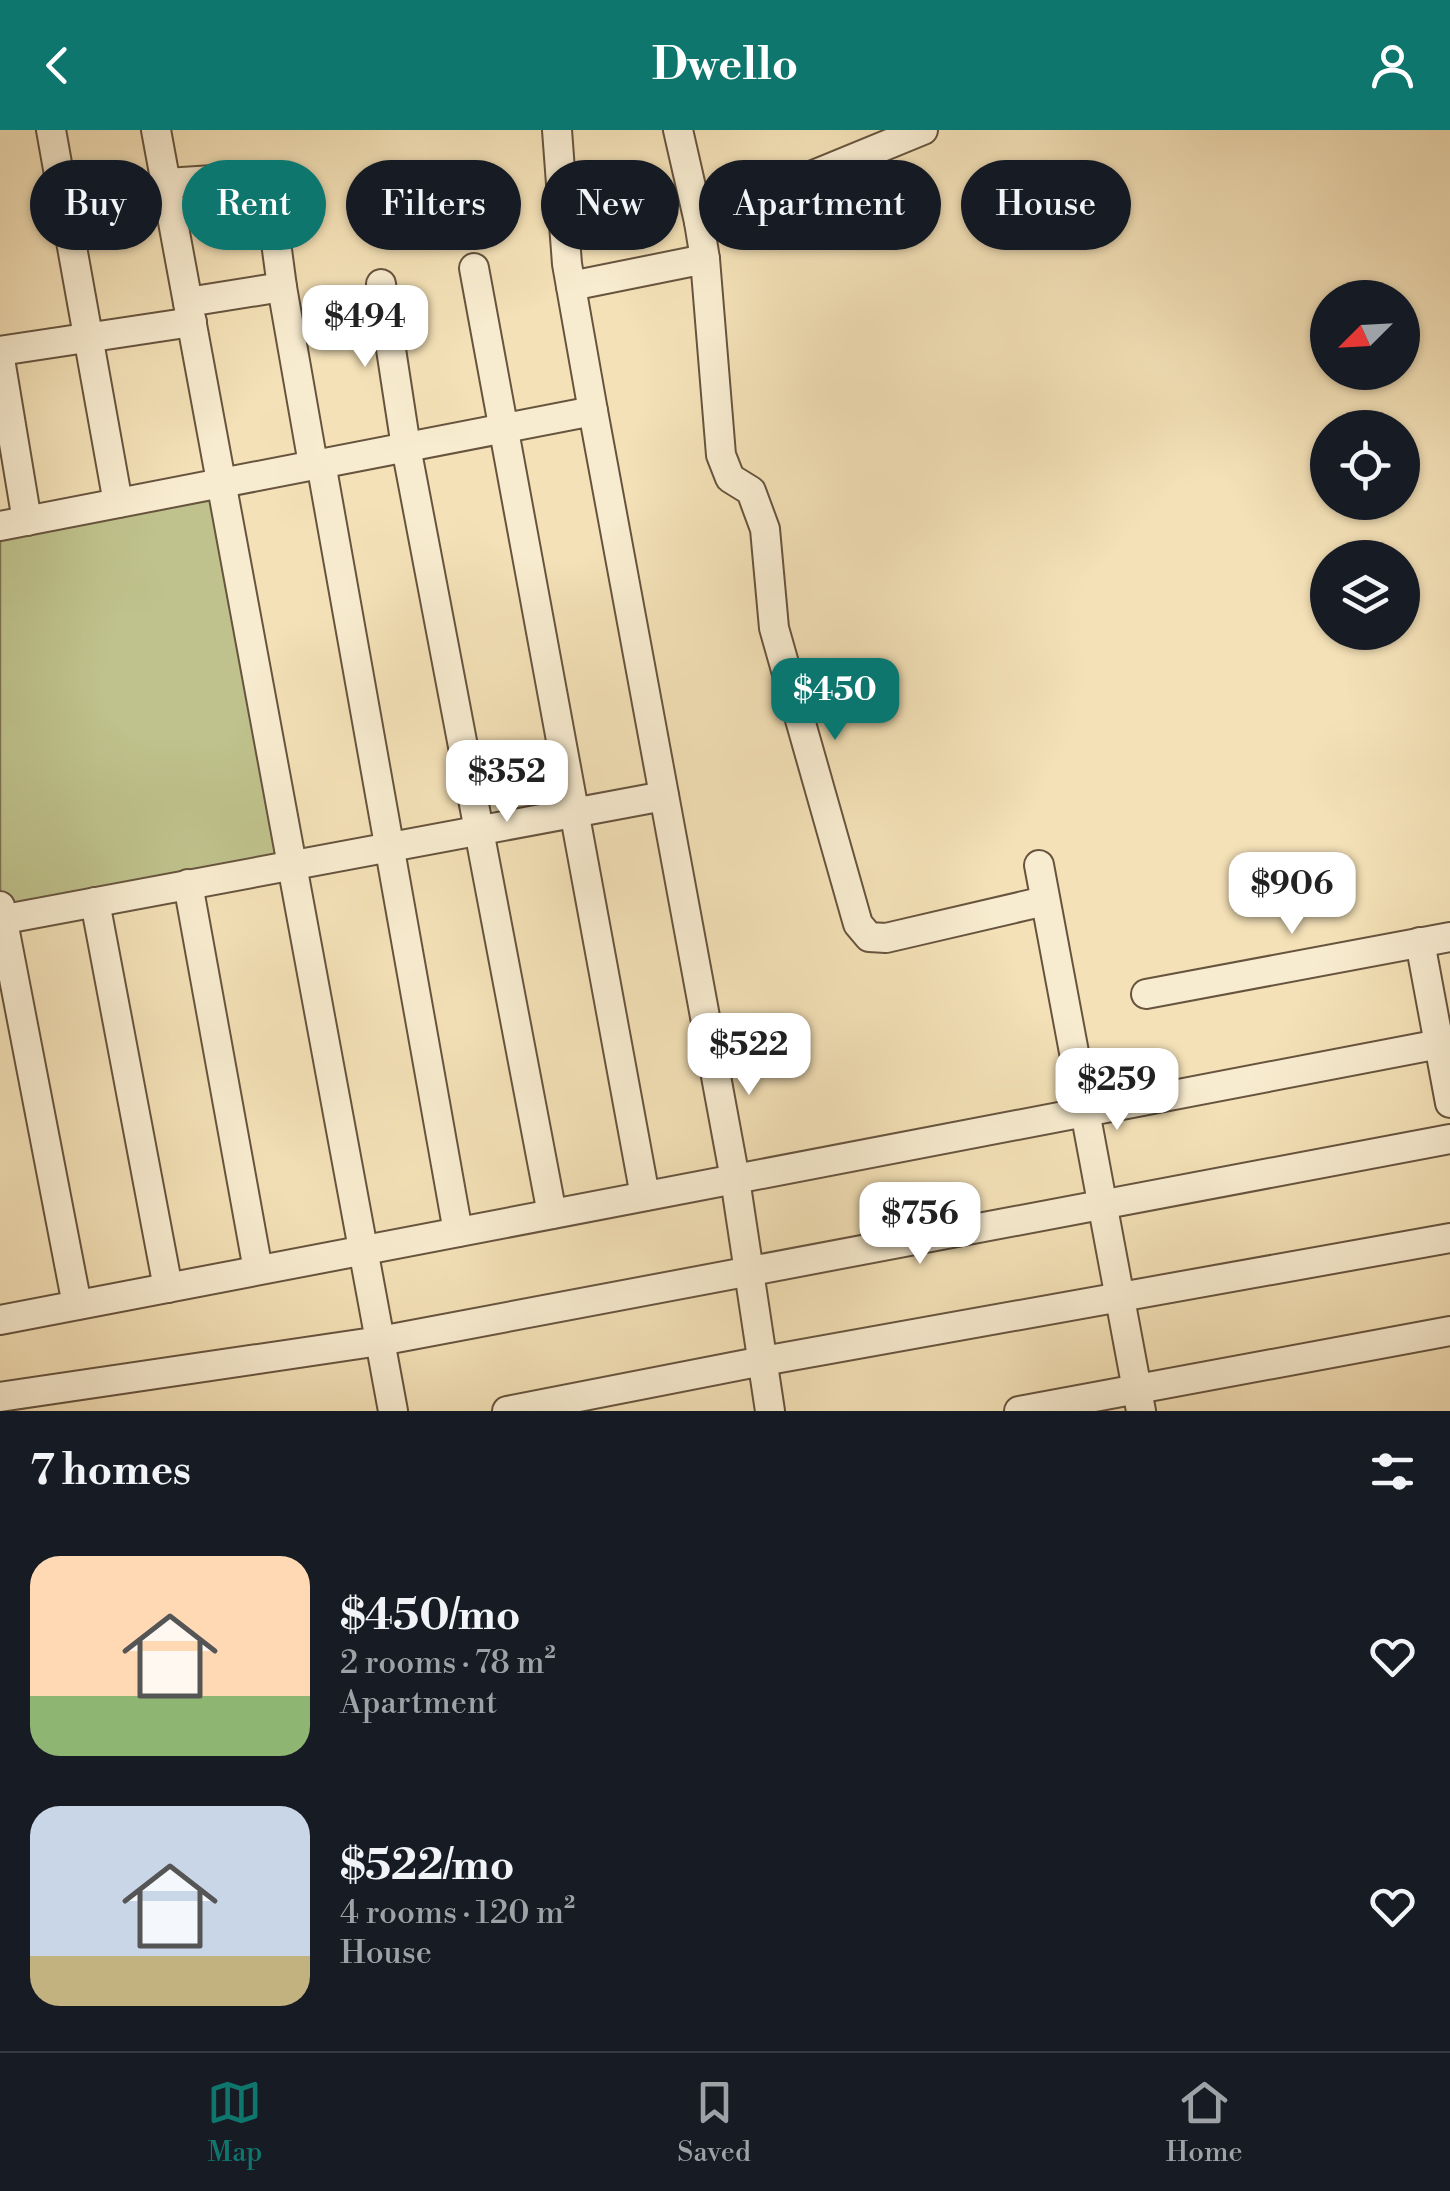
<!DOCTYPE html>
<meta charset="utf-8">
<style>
:root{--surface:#171b24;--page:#242831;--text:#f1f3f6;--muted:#9ea1a6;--line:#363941;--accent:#0f766e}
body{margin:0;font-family:"Libre Bodoni",serif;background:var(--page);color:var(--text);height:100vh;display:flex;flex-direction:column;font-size:38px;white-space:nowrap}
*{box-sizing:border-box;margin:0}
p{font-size:32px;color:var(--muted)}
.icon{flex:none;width:55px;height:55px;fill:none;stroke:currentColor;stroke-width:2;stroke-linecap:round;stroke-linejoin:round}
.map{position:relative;height:1281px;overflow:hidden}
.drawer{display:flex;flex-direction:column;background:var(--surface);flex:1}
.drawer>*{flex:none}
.guide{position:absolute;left:30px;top:30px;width:1390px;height:90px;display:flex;gap:20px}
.needle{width:65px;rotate:246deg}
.fabs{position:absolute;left:1310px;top:150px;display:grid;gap:20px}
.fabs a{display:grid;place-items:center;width:110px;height:110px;border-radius:50%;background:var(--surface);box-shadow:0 2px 8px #0004;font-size:50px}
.price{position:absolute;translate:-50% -85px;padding:0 22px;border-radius:20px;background:#fff;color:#222;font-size:32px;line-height:65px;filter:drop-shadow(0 2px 5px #0008)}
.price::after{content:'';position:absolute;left:50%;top:60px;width:30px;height:22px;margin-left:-15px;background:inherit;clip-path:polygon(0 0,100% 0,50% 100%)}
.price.active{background:var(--accent);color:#fff}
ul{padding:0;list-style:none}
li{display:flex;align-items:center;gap:30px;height:250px;padding:0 30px}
li span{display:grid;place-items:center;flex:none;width:280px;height:200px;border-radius:30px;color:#555}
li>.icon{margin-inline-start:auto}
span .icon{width:120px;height:120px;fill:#fffc;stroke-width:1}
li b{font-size:42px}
h2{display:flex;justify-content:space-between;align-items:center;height:120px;padding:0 30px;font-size:42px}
.tag{padding:0 35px;border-radius:45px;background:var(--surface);box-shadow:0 2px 8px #0004;font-size:35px;line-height:90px}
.tag.active{background:var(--accent);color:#fff}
header{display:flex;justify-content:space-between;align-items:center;height:130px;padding:0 30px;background:var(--accent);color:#fff;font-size:45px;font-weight:700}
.dock{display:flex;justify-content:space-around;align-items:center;height:140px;border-top:2px solid var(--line);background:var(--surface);font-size:28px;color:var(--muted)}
.dock a{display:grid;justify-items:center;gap:5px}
.dock .active{color:var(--accent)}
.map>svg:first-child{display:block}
.green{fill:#bfc28c;stroke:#7c7452;stroke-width:2.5}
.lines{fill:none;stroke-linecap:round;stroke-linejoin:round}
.minor-casing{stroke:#67543f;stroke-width:32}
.minor{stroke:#f8ecd0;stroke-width:28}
</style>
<header><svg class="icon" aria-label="back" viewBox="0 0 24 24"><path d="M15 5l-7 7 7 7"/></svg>Dwello<svg class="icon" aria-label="person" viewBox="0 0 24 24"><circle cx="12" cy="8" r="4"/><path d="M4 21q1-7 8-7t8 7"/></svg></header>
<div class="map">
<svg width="1450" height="1281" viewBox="0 0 1450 1281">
<rect width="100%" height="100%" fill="#f4e1b7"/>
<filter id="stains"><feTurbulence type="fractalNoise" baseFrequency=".002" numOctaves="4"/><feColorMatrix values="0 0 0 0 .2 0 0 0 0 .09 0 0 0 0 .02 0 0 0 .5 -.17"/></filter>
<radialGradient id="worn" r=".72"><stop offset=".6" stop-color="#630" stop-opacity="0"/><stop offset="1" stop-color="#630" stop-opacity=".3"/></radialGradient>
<!-- green -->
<polygon class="green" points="221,352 292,734 0,776 0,396"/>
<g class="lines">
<defs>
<g id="minor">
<polyline points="51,0 118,373"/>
<polyline points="156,0 393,1281"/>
<polyline points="557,0 567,134 593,281"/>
<polyline points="678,0 699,92"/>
<polyline points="166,53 260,47 268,53 282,157 188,172"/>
<polyline points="705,129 699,92 923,0"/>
<polyline points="474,138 645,1066"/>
<polyline points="381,154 406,317 552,1084"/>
<polyline points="571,156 705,129 721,325 730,348 751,361 765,399 774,498 858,794 869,807 886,808 1045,771"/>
<polyline points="282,157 313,334"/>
<polyline points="0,221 192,192"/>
<polyline points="0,229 27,391"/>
<polyline points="321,333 458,1102"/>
<polyline points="0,396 593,281 735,1049 770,1281"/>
<polyline points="1039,735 1141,1281"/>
<polyline points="188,754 258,1140"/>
<polyline points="95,772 168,1158"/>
<polyline points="0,776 77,1175"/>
<polyline points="0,790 664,666"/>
<polyline points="1420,812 1450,973"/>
<polyline points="1146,864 1450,807"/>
<polyline points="0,1190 1450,912"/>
<polyline points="0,1267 380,1211 1450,1009"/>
<polyline points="507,1281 763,1231 1450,1108"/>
<polyline points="1019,1281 1450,1201"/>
</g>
</defs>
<!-- minor casing -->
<use href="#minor" class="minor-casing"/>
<!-- minor -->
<use href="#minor" class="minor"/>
</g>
<rect width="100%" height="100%" filter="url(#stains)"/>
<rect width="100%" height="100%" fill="url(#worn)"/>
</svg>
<div class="fabs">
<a><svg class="needle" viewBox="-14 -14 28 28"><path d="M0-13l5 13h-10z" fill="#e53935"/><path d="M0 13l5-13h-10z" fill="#9ea1a6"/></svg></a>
<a><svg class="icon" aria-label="locate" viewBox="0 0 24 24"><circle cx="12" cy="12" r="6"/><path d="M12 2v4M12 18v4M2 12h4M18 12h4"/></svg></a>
<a><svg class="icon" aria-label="layers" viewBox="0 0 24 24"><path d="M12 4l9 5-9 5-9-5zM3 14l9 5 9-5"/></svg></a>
</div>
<b class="price" style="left:365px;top:240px">$494</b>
<b class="price active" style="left:835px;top:613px">$450</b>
<b class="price" style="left:507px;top:695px">$352</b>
<b class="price" style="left:1292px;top:807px">$906</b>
<b class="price" style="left:749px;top:968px">$522</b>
<b class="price" style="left:1117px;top:1003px">$259</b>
<b class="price" style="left:920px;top:1137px">$756</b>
<div class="guide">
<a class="tag">Buy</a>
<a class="tag active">Rent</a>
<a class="tag">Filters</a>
<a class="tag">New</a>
<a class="tag">Apartment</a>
<a class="tag">House</a>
</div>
</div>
<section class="drawer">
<h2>7 homes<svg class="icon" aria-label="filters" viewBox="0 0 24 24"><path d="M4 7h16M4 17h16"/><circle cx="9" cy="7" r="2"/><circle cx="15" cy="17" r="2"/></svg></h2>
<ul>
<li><span style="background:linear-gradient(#ffd9b3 70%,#8fb573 0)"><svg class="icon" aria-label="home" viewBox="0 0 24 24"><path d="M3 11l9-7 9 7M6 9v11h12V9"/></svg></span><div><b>$450/mo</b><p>2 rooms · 78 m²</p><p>Apartment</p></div><svg class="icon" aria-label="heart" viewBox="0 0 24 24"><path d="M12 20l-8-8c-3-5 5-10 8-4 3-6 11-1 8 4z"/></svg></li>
<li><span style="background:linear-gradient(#c9d6e8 75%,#c2b280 0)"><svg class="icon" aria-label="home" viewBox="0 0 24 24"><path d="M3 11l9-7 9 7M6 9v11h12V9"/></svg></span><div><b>$522/mo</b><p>4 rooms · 120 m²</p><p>House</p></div><svg class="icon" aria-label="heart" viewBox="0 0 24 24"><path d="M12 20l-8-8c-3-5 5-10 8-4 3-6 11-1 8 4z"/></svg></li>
</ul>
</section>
<nav class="dock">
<a class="active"><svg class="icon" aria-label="map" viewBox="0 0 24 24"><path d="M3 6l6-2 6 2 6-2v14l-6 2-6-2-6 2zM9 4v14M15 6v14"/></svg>Map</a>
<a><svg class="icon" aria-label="saved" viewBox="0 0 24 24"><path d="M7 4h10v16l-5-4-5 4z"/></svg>Saved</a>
<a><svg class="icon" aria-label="home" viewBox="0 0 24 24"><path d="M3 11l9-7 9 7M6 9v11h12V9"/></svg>Home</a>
</nav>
